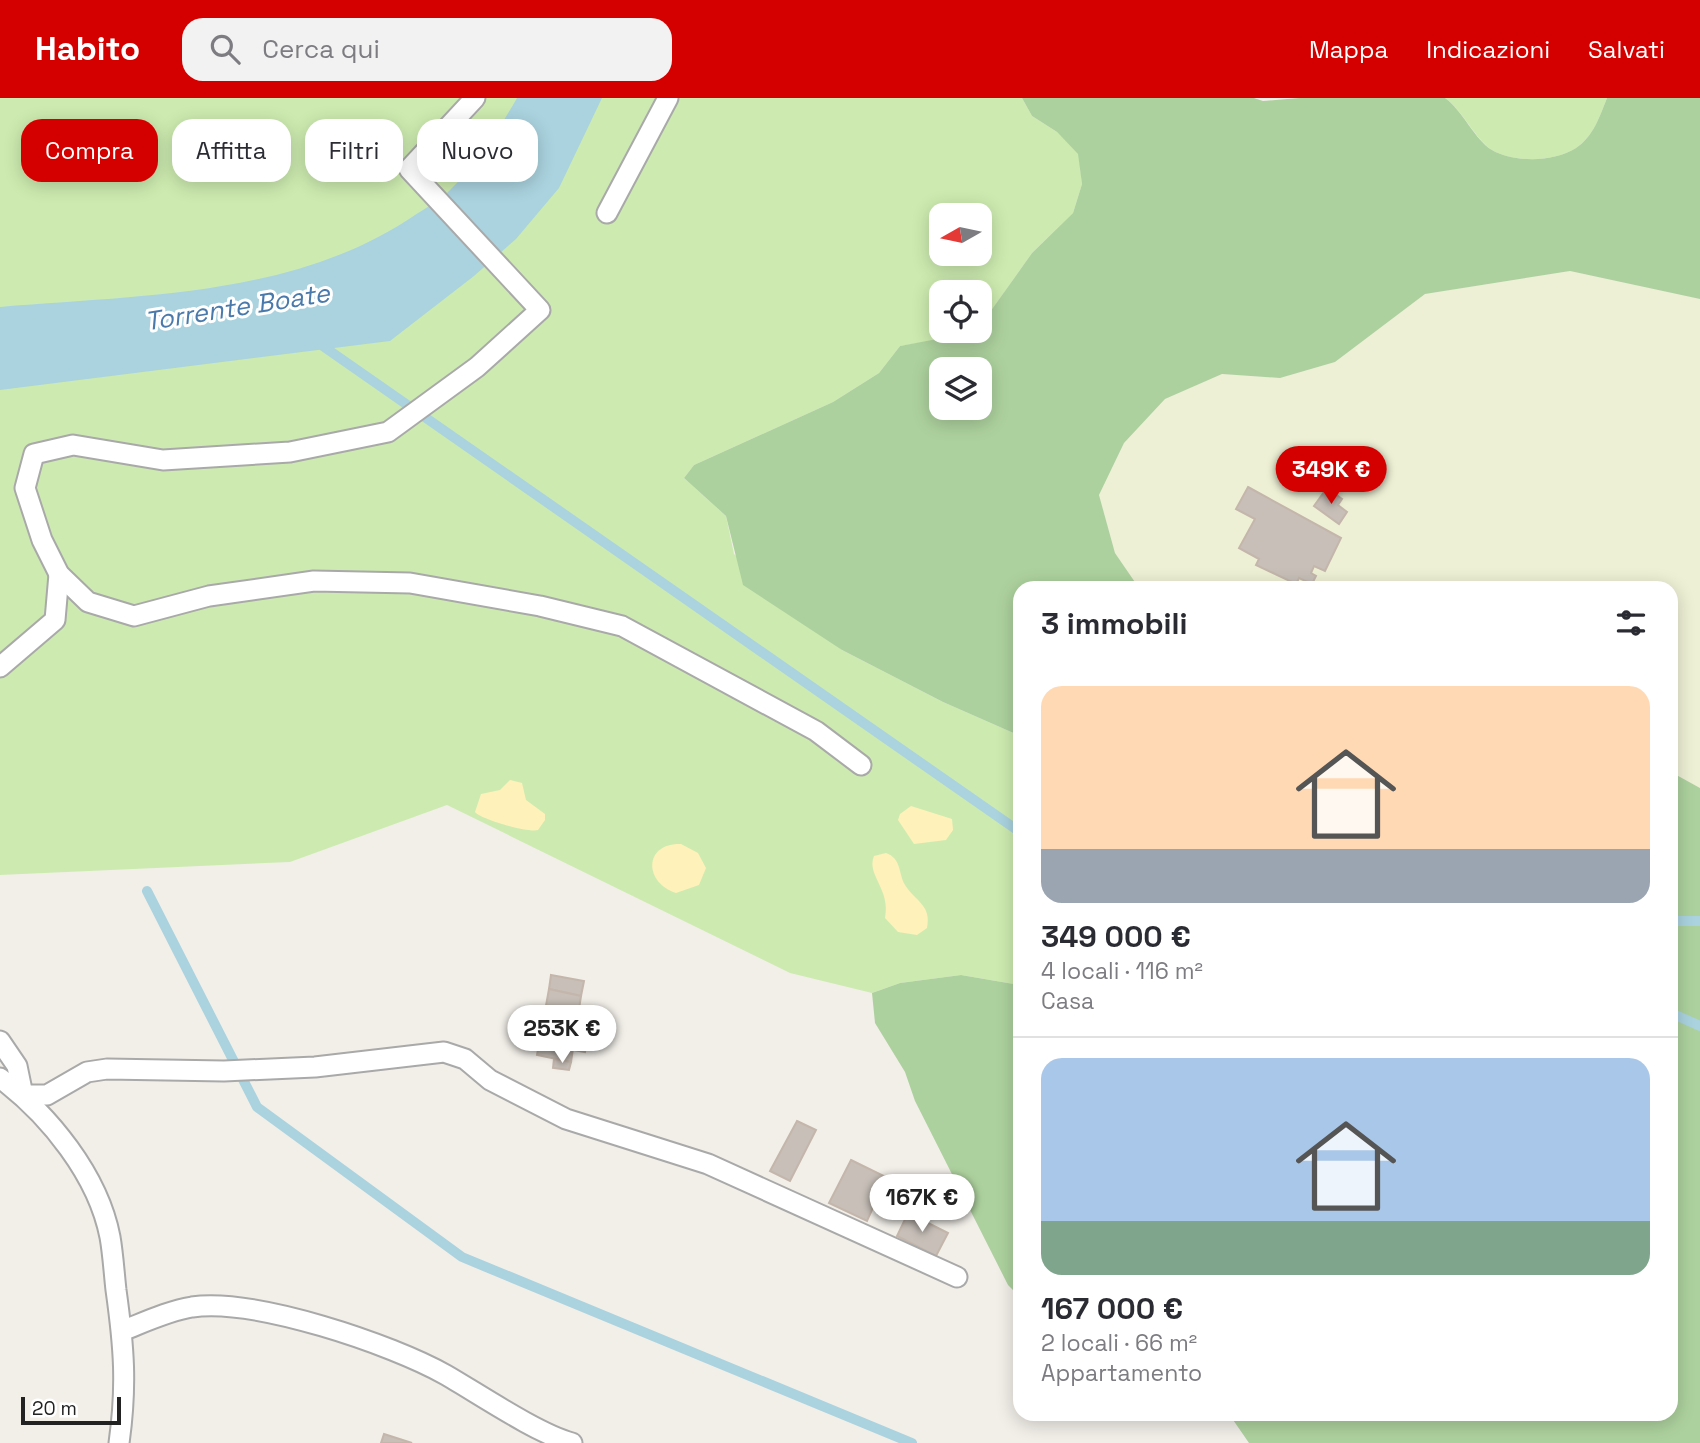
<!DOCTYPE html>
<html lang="it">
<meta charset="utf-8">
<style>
:root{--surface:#fff;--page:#f2f2f3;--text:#2b2b33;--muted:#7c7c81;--line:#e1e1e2;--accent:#d40000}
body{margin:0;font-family:"Space Grotesk",sans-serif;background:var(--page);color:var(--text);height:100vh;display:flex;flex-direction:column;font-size:26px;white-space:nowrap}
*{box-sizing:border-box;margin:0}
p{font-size:23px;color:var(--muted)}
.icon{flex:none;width:38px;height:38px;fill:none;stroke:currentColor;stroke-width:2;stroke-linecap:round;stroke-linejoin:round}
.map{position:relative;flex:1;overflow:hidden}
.panel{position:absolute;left:1013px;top:483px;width:665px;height:840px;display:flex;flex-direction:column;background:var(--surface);border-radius:21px;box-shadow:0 4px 18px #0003}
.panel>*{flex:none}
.guide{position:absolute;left:21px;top:21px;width:665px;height:63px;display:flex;gap:14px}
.needle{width:46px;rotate:261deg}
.tools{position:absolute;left:929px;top:105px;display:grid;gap:14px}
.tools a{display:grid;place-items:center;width:63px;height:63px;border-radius:14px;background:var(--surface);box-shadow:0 4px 18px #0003;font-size:35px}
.scale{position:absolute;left:21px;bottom:18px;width:100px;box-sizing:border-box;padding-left:7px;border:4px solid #222;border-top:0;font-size:19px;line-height:24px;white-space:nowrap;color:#222;-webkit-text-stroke:5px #fff;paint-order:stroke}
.price{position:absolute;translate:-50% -60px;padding:0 16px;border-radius:24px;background:#fff;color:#222;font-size:23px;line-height:46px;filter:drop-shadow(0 2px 4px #0008)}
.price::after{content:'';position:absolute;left:50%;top:42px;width:21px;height:16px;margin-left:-10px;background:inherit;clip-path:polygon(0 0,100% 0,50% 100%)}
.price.active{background:var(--accent);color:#fff}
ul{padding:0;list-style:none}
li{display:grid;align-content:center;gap:14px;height:371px;padding:0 28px}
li+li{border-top:2px solid var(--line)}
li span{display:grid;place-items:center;height:217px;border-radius:21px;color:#555}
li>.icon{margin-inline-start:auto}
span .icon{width:126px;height:126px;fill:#fffc;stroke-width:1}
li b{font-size:30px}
h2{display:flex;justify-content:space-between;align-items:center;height:84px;padding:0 28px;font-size:30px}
.tag{padding:0 24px;border-radius:21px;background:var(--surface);box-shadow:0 4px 18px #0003;font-size:24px;line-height:63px}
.tag.active{background:var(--accent);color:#fff}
header{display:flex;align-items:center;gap:42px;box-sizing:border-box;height:98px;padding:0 35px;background:var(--accent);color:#fff}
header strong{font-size:33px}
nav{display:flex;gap:38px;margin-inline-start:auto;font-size:24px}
.search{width:490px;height:63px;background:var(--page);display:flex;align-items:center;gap:18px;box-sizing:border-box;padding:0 24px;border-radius:21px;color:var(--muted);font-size:26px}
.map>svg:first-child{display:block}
.farmland{fill:#eef0d5}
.grass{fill:#cdebb0;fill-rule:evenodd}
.forest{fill:#add19e;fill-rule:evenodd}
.sand{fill:#fff1ba}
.water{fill:#aad3df}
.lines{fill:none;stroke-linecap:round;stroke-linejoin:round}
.stream{stroke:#aad3df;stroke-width:10}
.building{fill:#c7bfb8;stroke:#c4b6ab;stroke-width:2}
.lane-casing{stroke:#a9a9a9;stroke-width:23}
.lane{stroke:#fff;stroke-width:19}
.labels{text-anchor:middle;stroke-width:6;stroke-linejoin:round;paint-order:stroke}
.water-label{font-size:26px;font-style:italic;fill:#4a7aab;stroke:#fff}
</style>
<header>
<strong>Habito</strong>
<div class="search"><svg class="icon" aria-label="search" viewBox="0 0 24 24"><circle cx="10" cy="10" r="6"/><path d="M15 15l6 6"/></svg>Cerca qui</div>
<nav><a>Mappa</a><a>Indicazioni</a><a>Salvati</a></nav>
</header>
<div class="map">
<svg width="1700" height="1345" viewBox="0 0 1700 1345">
<rect width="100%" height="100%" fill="#f2efe9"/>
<!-- farmland -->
<polygon class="farmland" points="1570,173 1700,201 1700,690 1671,674 1671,490 1139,490 1115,455 1099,397 1124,345 1165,301 1222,276 1280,280 1335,264 1425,196"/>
<!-- grass -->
<g class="grass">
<path d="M0,0H1022L1032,18L1057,34L1079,56L1082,86L1073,115L1032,155L981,227L980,194H942V233H969L953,240L900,248L879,275L833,304L694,367L684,380L726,418L734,456L842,552L943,604L1020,638V887L961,877L900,885L872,895L790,875L447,707L290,764L0,777ZM942,117H980V156H942Z"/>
<path d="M1445,0H1607C1600,18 1593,39 1576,50C1555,64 1514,65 1492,52C1476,42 1463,13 1445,0Z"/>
</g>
<!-- forest -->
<g class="forest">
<path d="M1022,0H1254L1263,3L1299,0H1445C1463,13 1475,42 1492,52C1514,65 1555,64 1576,50C1593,39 1600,18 1607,0H1700V201L1570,173L1425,196L1335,264L1280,280L1222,276L1165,301L1124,345L1099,397L1115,455L1139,490H1020V638L943,604L842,552L743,487L726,418L684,380L694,367L833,304L879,275L900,248L980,233V228L1032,155L1073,115L1082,86L1078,56L1057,34L1032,18ZM942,271H980V310H942Z"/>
<polygon points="1671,674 1700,690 1700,1345 1249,1345 1229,1316 1671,1316"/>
<polygon points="961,877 1020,887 1020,1199 1008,1187 915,1003 905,974 875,925 872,895 900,885"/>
</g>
<!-- sand -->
<g class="sand">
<path d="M510,682L522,685L526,702L545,716V722L538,732C528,735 480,721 475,714L481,696L500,692Z"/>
<polygon points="911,708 952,721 953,732 946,742 914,746 898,722 900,716"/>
<path d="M681,746L698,755L706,770L699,787L676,795C644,785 643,745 681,746Z"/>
<path d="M886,755C902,761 898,775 905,787C915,803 932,807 927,830L917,837L898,834L885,820C891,791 866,777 874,758Z"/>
</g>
<!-- water -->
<path class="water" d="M517,0H602L559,90L516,141L474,178L390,243L0,292V209C141,197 297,199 418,115C428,109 440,102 448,94C476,68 498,33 517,0Z"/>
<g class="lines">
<!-- stream -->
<g class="stream">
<polyline points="317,244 1020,734"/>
<polyline points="147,793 257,1009 462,1159 912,1345"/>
<polyline points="1671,823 1700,823"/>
<polyline points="1671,915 1700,928"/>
</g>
</g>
<!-- building -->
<g class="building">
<polygon points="1248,389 1341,440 1325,473 1314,468 1311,475 1316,478 1312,486 1299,480 1296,486 1273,475 1256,467 1259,461 1239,450 1255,421 1236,411"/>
<polygon points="1327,390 1342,401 1338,407 1347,414 1339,426 1314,408"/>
<polygon points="551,877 584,883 581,898 549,891"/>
<polygon points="549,891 581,898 571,964 537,957"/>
<polygon points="576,927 589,929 585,954 573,952"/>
<polygon points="554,961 571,964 569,972 553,970"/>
<polygon points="797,1023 816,1032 790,1083 770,1073"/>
<polygon points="851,1062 892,1082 887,1100 879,1096 867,1123 829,1105"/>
<polygon points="908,1115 948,1135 936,1158 897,1138"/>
<polygon points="384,1336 412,1345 381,1345"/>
</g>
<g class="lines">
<defs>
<g id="lane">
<polyline points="475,0 409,71 540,212 477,269 388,334 290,354 163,362 73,347 34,356 25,390 42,442 59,476 88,504 134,518 209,498 314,483 410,485 540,508 622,528 816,633 861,667"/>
<polyline points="607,115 668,0"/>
<polyline points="0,569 55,522 59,476"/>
<polyline points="0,943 17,968 23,997"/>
<path d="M0,980C49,1017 98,1077 110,1139C113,1156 114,1174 116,1192C124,1249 127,1288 119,1345"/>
<polyline points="23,997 47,997 87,974 107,971 224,973 315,969 444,954 465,961 490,982 566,1021 708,1066 957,1179"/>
<path d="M122,1233C145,1224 168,1213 192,1209C255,1200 391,1246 446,1277C479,1296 538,1336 572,1345"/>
</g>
</defs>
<!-- lane casing -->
<use href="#lane" class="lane-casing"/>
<!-- lane -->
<use href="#lane" class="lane"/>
</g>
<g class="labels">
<!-- water labels -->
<g class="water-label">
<text transform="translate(237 209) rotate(-9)" y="9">Torrente Boate</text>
</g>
</g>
</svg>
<div class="tools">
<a><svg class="needle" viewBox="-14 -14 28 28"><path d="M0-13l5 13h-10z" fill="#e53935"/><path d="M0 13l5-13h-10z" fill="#7c7c81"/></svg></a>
<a><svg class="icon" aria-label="locate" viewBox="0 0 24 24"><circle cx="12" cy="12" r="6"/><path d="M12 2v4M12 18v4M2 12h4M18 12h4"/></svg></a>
<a><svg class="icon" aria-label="layers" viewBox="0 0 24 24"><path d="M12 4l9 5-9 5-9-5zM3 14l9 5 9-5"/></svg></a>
</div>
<div class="scale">20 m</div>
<b class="price active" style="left:1331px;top:408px">349K €</b>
<b class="price" style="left:562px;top:967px">253K €</b>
<b class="price" style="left:922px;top:1136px">167K €</b>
<div class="guide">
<a class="tag active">Compra</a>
<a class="tag">Affitta</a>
<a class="tag">Filtri</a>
<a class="tag">Nuovo</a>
</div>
<section class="panel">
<h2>3 immobili<svg class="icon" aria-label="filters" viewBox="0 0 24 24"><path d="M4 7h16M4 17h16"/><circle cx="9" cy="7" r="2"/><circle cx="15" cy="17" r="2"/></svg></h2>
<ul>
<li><span style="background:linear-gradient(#ffd9b3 75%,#9aa5b1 0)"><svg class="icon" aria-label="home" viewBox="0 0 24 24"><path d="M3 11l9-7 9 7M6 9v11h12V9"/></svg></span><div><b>349 000 €</b><p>4 locali · 116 m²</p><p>Casa</p></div></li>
<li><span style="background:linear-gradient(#a9c7e8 75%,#7fa58c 0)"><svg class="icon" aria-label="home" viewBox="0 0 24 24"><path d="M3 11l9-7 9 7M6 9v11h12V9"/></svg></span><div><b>167 000 €</b><p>2 locali · 66 m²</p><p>Appartamento</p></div></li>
</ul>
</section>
</div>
